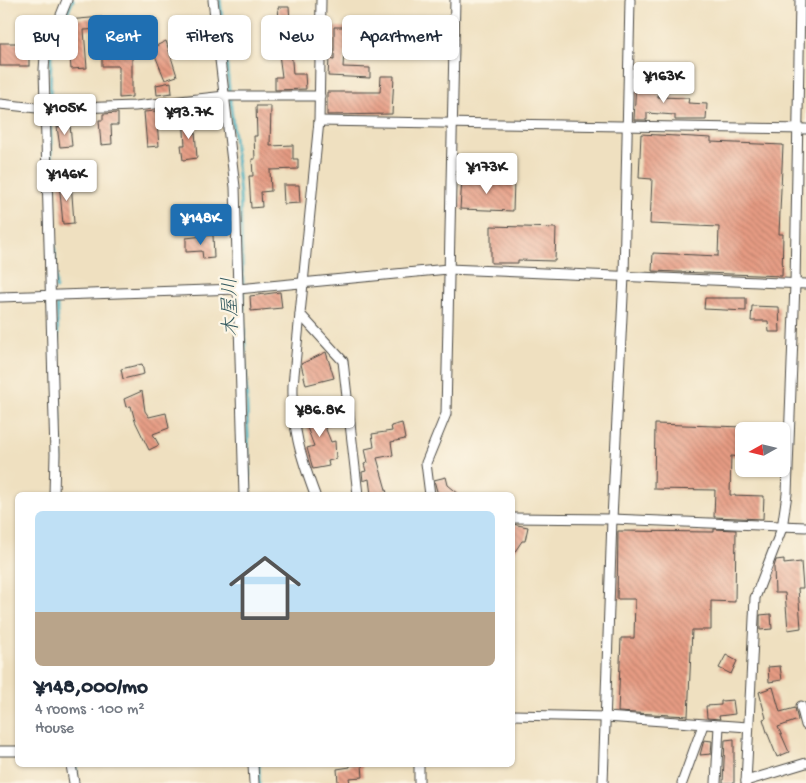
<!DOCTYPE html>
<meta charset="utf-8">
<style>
:root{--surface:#fff;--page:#f6f6f7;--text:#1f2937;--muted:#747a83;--line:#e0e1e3;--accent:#1f6fb2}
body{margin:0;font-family:"Gochi Hand","Klee One",sans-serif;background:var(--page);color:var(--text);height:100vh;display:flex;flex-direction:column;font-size:19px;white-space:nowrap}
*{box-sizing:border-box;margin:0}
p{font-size:16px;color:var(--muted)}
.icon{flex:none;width:28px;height:28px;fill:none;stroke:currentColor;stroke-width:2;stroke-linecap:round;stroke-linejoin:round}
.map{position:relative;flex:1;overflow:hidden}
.drawer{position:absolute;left:15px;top:492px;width:500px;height:275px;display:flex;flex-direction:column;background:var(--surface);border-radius:8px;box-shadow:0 1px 4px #0004}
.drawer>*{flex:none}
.guide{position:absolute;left:15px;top:15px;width:500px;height:45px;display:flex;gap:10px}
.needle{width:32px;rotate:262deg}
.fabs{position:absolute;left:735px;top:422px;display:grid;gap:10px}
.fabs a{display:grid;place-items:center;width:55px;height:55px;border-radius:8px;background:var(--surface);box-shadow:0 1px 4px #0004;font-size:25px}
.price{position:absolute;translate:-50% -42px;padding:0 11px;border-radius:5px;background:#fff;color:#222;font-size:16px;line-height:32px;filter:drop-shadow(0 1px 2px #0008)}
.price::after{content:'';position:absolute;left:50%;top:30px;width:15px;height:11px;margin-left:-8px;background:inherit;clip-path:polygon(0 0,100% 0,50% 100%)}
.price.on{background:var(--accent);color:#fff}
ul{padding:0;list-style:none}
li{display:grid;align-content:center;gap:10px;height:265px;padding:0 20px}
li+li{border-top:1px solid var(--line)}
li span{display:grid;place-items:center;height:155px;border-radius:8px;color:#555}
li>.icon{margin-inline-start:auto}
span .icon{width:90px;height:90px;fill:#fffc;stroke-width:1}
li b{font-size:21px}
.tag{padding:0 18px;border-radius:8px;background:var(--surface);box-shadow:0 1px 4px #0004;font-size:18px;line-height:45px}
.tag.on{background:var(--accent);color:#fff}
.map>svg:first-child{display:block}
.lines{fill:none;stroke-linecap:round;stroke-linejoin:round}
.stream{stroke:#42afc0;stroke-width:3}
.building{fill:url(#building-back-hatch)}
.street-casing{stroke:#484641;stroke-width:11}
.street{stroke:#fff;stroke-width:9}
.labels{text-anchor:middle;stroke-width:4.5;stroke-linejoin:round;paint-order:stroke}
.water-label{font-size:20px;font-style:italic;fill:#33595f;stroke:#fcf5e5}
</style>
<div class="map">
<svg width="806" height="783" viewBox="0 0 806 783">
<defs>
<pattern id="building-back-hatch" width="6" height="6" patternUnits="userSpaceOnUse" patternTransform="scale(1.25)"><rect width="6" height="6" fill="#e69b83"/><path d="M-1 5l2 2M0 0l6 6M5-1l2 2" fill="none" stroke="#bb7f6b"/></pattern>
</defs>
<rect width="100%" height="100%" fill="#fcf5e5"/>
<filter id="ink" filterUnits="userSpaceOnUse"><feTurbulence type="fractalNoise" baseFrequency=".02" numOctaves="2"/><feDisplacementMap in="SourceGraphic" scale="10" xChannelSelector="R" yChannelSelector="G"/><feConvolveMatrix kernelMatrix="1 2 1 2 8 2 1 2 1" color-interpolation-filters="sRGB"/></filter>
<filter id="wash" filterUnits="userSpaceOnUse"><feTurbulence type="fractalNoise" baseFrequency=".0096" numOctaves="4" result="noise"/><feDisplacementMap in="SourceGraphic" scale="20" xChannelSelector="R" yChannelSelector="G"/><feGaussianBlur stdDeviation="1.12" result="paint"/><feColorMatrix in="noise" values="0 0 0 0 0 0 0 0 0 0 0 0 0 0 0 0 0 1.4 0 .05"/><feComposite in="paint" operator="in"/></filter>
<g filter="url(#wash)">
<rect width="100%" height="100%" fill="#efe0c0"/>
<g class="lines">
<!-- stream -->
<g class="stream">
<polyline points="220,0 240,195 250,495"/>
<polyline points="50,105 51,52 73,0"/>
<polyline points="50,115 56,288"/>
<polyline points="57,302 61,453 59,495"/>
<polyline points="76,765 77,775"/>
<polyline points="259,765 259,783"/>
</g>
</g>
<g id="blocks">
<!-- building -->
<g class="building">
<polygon points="278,7 289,7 290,20 279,20"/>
<polygon points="102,17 102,29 84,30 87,68 71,69 67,20"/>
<polygon points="334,27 400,27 400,50 344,51 343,67 370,68 370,78 328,76 329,59 334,60"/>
<polygon points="277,39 303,39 303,49 291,49 293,74 305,74 306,89 275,90 275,77 282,77"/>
<polygon points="166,41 177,76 165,80 152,48"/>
<rect x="0" y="43" width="29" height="23"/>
<polygon points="102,49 132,49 132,97 119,98 119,66 102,66"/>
<polygon points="381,76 394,76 392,114 327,115 327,92 380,92"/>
<polygon points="643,79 658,79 658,97 689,98 688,103 707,104 706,120 675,120 675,115 647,113 647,120 634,120 636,81 643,82"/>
<polygon points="171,82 172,93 157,95 156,85"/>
<polygon points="256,106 271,106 270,146 293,145 293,159 298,159 298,169 270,170 271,191 261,192 262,207 251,208 249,176 253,176 252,159 255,159 254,136 257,136"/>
<polygon points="156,111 159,146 147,147 144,112"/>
<polygon points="118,113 118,125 111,125 112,144 101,145 99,120 103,120 103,114"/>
<polygon points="194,117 197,158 183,160 181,145 185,145 183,118"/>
<polygon points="70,125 72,146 60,147 57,127"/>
<polygon points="641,134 711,138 711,142 783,145 779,234 783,234 782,276 652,271 653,253 718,256 719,227 650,224 652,179 639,178"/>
<polygon points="462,179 514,181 513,211 460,209"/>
<polygon points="71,181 74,223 63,224 59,182"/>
<polygon points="283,185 299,185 300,203 284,204"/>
<polygon points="491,226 556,228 555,261 518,260 518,263 491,263"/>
<polygon points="213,235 214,258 203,259 202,251 186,252 186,238"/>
<polygon points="280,292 282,308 251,311 250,296"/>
<polygon points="705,298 746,298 746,311 704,309"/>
<polygon points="752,306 779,307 780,332 769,332 768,321 751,321"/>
<polygon points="326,352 334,378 306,385 301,364"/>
<polygon points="142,364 144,374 123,379 121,369"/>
<polygon points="142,391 145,411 149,417 166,413 169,428 153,434 159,445 149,450 135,421 131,406 126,407 124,399"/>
<polygon points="310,406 312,419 334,411 339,422 325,427 331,442 335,441 336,459 328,461 329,466 313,469 307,448 314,446 303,417 301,418 300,407"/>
<polygon points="402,423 405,439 391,442 393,455 377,458 387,493 371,495 369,479 363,481 362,472 366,471 364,464 368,463 365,449 374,447 372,434 392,431 391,426"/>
<polygon points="655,424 744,427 744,457 731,456 730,495 764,496 763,519 714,517 715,490 654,489"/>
<polygon points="446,477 448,485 460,495 438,495 434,480"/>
<polygon points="512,524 528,527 525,541 522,541 512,556"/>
<polygon points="714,529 736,530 735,602 711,601 711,630 692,630 688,716 618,712 621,638 634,638 635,599 617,599 618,531 714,532"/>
<polygon points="784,559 784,564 801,562 803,588 798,588 801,628 788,630 785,593 775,593 774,567 776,560"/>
<polygon points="771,614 772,629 760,630 760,615"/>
<polygon points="726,655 737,661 731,674 719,668"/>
<polygon points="780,666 782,680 769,682 768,667"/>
<polygon points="773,687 780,712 795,708 798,720 778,727 789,752 777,757 767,732 763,719 766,718 759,692"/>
<polygon points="733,700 735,714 719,716 720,719 707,718 706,706 721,705 721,701"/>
<polygon points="734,739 734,783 723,783 725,740"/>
<polygon points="704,740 712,741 711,754 700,755"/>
<polygon points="350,765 362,765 363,777 349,778 350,783 338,783 337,769 350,767"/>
</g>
</g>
</g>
<g filter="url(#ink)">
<use href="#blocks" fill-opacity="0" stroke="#484641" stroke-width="1"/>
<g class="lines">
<defs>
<g id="street">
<polyline points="213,0 235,187 244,495"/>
<polyline points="0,104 46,109 135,106 225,96 320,96"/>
<polyline points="319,121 806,129"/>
<polyline points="0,297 238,289 448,269 806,284"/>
<polyline points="300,314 343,361 358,495"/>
<polyline points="54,495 55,454 44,70 45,55 67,0"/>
<path d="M315,495C300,455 292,428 293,385L319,121L321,0"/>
<polyline points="430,495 426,463 446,414 455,0"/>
<polyline points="512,518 612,519 806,527"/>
<polyline points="801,706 806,725"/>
<polyline points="512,715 606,717 748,727"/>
<polyline points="0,751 18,751"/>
<polyline points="71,765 74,783"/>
<polyline points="253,765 254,783"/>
<polyline points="419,765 419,783"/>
<polyline points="746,781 806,763"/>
<polyline points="603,783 612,519 624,276 630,0"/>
<polyline points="682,783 703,725"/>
<polyline points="716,783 719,726"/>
<polyline points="746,783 755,598 782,528 787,494 795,284 800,0"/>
</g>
</defs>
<!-- street casing -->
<use href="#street" class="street-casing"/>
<!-- street -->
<use href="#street" class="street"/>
</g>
</g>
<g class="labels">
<!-- water labels -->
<g class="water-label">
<text transform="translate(229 307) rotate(-92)" y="7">木屋川</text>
</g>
</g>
</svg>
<div class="fabs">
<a><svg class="needle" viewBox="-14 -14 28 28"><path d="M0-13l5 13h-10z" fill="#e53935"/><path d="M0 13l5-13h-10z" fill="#747a83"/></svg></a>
</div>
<b class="price" style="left:664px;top:104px">¥163K</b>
<b class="price" style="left:65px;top:136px">¥105K</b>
<b class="price" style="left:189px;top:140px">¥93.7K</b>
<b class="price" style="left:487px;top:195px">¥173K</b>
<b class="price" style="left:67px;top:202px">¥146K</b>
<b class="price on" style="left:201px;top:246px">¥148K</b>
<b class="price" style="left:320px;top:438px">¥86.8K</b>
<div class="guide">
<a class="tag">Buy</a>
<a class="tag on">Rent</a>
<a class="tag">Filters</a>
<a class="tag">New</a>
<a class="tag">Apartment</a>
</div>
<section class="drawer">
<ul>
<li><span style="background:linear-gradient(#bfe0f5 65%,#b9a48a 0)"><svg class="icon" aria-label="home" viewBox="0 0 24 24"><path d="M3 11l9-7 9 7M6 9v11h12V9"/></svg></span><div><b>¥148,000/mo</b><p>4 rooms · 100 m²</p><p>House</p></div></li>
</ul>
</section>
</div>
